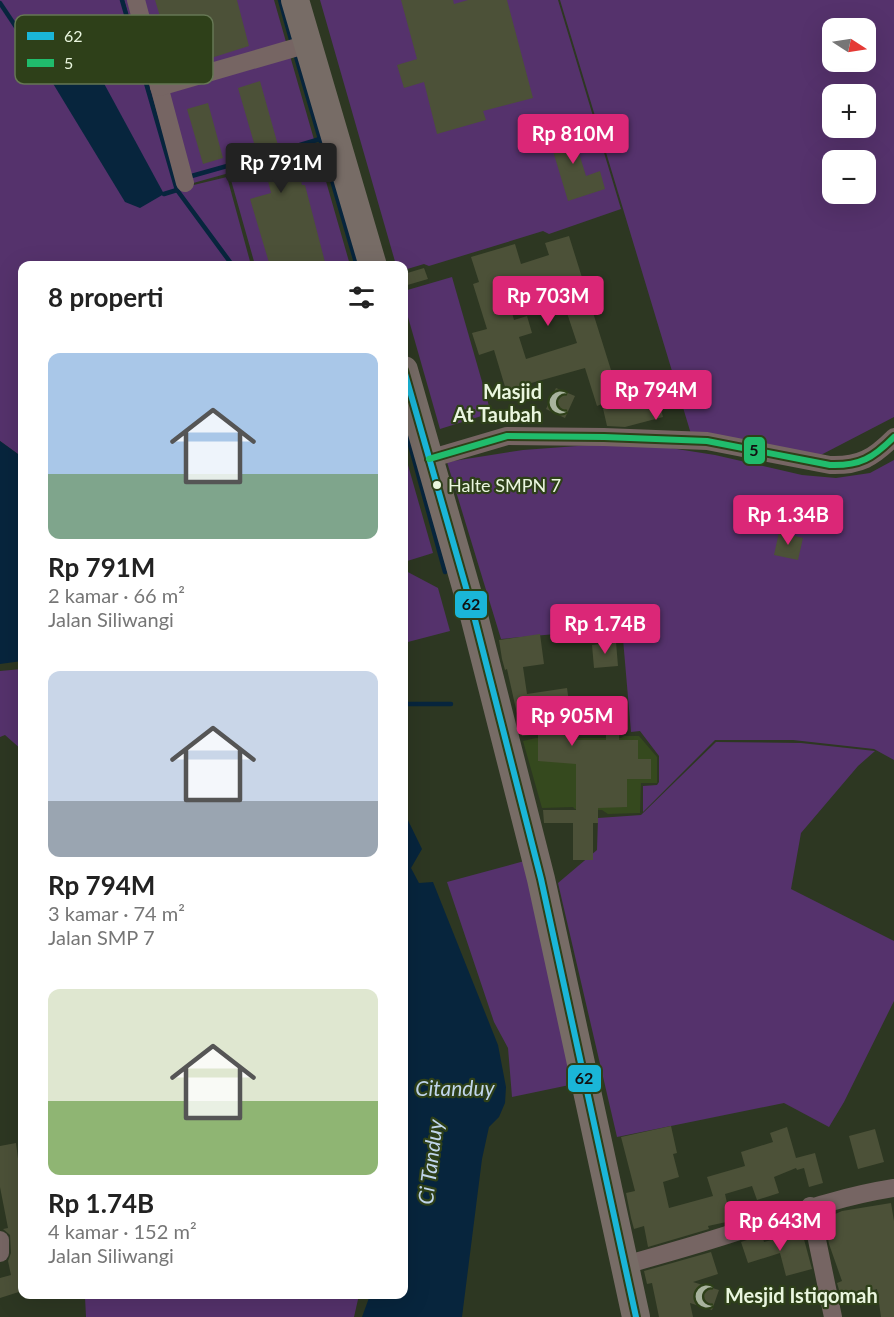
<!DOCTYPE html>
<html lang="id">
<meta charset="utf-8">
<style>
:root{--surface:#fff;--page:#f6f6f6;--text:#222;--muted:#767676;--accent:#db2777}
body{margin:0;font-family:Lato,sans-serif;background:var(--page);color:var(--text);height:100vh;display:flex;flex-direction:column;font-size:22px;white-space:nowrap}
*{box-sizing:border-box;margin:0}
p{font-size:20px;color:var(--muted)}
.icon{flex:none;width:33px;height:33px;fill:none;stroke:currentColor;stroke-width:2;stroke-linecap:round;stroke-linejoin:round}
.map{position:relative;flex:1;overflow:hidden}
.sheet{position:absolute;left:18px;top:261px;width:390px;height:1038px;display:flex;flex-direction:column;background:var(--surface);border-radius:12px;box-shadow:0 6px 24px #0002}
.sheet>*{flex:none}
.needle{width:39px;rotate:102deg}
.buttons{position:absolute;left:822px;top:18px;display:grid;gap:12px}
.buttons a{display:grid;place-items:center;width:54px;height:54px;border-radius:12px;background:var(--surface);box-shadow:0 6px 24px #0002;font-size:30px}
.price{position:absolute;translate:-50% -51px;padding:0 14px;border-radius:6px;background:var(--accent);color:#fff;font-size:20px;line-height:39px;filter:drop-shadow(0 2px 3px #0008)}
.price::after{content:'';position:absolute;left:50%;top:36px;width:18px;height:14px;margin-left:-9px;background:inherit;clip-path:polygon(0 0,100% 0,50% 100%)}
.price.current{background:#222;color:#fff}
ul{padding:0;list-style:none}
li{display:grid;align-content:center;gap:12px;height:318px;padding:0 30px}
li span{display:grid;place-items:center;height:186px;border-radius:12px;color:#555}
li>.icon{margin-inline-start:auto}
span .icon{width:108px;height:108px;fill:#fffc;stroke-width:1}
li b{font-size:26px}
h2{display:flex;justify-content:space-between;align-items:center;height:72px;padding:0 30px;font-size:26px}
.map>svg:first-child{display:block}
.built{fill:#35491e}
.green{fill:#55326c;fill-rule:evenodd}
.water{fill:#07253d}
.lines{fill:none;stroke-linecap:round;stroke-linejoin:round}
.stream{stroke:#07253d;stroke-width:4.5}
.building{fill:#4c5138;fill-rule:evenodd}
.minor{stroke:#766563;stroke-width:18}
.trunk{stroke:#776c66;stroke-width:28}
.bus-1-casing{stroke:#2e4019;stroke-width:10}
.bus-2-casing{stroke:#2e4019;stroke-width:10}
.bus-1{stroke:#1ab6d8;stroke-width:6}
.bus-2{stroke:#20bc6c;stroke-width:6}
.bus-dot{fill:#eaf6df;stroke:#2e4019;stroke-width:2}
.labels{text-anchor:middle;stroke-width:4.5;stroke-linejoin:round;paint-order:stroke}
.bus-label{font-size:18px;fill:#eaf6df;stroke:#2e4019;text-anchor:start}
.poi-label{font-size:20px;font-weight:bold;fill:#eaf6df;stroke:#2e4019;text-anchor:end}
.water-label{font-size:21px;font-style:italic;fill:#c1d6ec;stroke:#2e4019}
.key{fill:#2e4019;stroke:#667754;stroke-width:1.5}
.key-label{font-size:16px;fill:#eaf6df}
.line-badge{stroke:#2e4019;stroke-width:2}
.pale-badge-label{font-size:16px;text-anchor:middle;font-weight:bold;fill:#111}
</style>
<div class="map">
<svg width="894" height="1317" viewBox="0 0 894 1317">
<rect width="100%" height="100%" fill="#2d3722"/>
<!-- built -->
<polygon class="built" points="624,736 639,736 657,757 657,783 641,783 640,813 608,814 602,810 575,809 573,807 542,808 523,741 536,738 621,738"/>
<!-- green -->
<g class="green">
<polygon points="0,0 122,0 177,189 227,177 251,265 22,266 22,457 0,441"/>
<polygon points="124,0 274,0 350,265 255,265 229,173 179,187"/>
<polygon points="320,0 558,0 621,209 549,234 543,231 429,266 424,264 404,270 404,266 396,265"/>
<path d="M560,0H894V417L815,458L691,434ZM832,28H866V62H832ZM832,94H866V128H832ZM832,160H866V194H832Z"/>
<polygon points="452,277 491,413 440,429 404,303 404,291"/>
<polygon points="632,442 715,455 802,475 836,478 870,473 894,460 894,760 874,749 793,740 715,740 643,812 643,786 657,785 659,782 659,756 640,731 631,732 623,639 567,633 501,639 447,462 523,450"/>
<polygon points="404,451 433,553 404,562"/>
<polygon points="404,570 438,588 450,631 404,643"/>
<polygon points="22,669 22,750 5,735 0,737 0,671"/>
<polygon points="716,742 801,743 875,751 858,766 801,833 791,889 894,941 894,1001 844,1102 829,1127 784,1103 617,1137 558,883 597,850 598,818 641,815"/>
<polygon points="528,860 579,1083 512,1097 508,1048 494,1022 447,882"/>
<polygon points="97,1295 97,1294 359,1295 354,1317 86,1317 85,1297"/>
</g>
<!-- water -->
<g class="water">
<polygon points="77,56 94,65 164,194 140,208 125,202 46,72"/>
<polygon points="0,441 22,457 22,661 0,664"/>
<polygon points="404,812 422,849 411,868 419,883 433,882 498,1045 506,1087 505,1103 499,1117 489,1127 482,1159 462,1317 362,1317 370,1295 404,1294"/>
</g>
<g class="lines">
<!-- stream -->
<g class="stream">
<polyline points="122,0 177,190 233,266"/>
<polyline points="280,0 292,43"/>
<polyline points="0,3 46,72"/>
<polyline points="295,53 357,266"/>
<polyline points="300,145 320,139"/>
<polyline points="275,152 286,149"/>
<polyline points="188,177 266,155"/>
<polyline points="164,194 177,190"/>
<polyline points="404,423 445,572"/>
<polyline points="404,704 451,704"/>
</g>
</g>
<!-- building -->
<g class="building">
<polygon points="155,0 237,0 249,46 170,71 156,25 162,23"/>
<polygon points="401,0 453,0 454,4 468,0 507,0 533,98 483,111 486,120 437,134 424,82 404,88 397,65 417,59"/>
<polygon points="260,81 281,156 294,153 302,185 305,185 326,266 270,266 250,199 271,193 260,149 256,150 238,88"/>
<polygon points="208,103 223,158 203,164 187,109"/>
<polygon points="570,124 586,176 600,171 605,189 568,201 547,131"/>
<path d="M569,236L621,402L657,393L663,417L625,427L607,426L602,404L597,406L585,368L506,390L494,350L479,355L472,333L487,329L473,284L479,282L471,257L515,244L521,264L549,255L545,243ZM557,283L577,343L526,359L519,337L532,333L527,316L514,320L508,298Z"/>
<polygon points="424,268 428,279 404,286 404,274"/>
<polygon points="556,388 575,396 565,418 546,409"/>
<polygon points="779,532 803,538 798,560 774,555"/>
<polygon points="540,634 544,664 523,667 527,694 567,688 574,740 606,740 606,720 620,720 619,740 638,740 638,759 651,759 651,779 627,779 627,807 598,808 598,823 593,823 593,860 573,860 573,823 544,823 543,810 576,810 576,764 538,761 538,734 522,736 507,669 505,670 502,659 499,640"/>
<polygon points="616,642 618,666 594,668 592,645"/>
<polygon points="671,1126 677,1153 673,1154 679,1177 663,1182 669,1208 713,1196 707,1177 745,1166 741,1152 773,1142 770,1133 787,1127 796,1158 815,1153 823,1183 809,1187 804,1168 797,1170 796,1168 774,1177 779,1193 757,1200 752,1186 725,1194 731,1221 708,1226 709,1229 648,1247 644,1226 634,1229 631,1218 626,1193 635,1191 621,1137"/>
<polygon points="875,1129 884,1162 858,1169 849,1136"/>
<polygon points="16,1143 22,1190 22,1291 0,1298 0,1278 11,1275 8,1261 11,1253 10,1235 3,1229 8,1228 0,1187 0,1146"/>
<polygon points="891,1203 894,1221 894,1317 881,1317 877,1289 842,1300 837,1283 842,1281 829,1244 824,1219 842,1211"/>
<polygon points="802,1232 812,1269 786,1276 780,1253 748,1263 741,1242 762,1235 764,1242"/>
<polygon points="711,1252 718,1274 693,1282 719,1290 712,1310 690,1303 693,1317 659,1317 652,1283 647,1284 644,1271"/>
</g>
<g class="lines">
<!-- minor -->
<g class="minor">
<polyline points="136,0 185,183"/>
<polyline points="159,87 308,44"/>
<path d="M429,459L507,436L604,437L707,441L830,465C860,466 873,458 894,437"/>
<polyline points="810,1206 833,1317"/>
<polyline points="0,1240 0,1253"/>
<path d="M625,1265C666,1253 708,1242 748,1228C797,1212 843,1196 894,1188"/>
</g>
<!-- trunk -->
<g class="trunk">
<polyline points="295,0 373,266"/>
<polyline points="404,370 473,612 541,879 636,1317"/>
</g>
<defs>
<polyline id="bus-1" points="404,370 473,612 541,879 636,1317"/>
<path id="bus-2" d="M429,459L507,436L604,437L707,441L830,465C860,466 873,458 894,437"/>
</defs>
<!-- bus-1 casing -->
<use href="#bus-1" class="bus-1-casing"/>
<!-- bus-2 casing -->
<use href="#bus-2" class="bus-2-casing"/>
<!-- bus-1 -->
<use href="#bus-1" class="bus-1"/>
<!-- bus-2 -->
<use href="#bus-2" class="bus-2"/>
</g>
<!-- icons -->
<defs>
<symbol id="mosque-bare" viewBox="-9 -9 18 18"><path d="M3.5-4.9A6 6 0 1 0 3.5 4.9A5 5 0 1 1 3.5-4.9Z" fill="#a8b39d" stroke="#2e4019" stroke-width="2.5" paint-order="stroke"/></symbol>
</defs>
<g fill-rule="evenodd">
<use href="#mosque-bare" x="544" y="386" width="33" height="33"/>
<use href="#mosque-bare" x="690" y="1280" width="33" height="33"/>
</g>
<!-- markers -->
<circle class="bus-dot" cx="437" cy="485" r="5"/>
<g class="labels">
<!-- bus labels -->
<g class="bus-label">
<text x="448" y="492">Halte SMPN 7</text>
</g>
<!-- poi labels -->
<g class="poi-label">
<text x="542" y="399">Masjid<tspan x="542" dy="23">At Taubah</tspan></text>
<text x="725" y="1303" text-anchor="start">Mesjid Istiqomah</text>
</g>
<!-- water labels -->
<g class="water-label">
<text x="455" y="1096">Citanduy</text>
<text transform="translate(431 1162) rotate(-83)" y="7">Ci Tanduy</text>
</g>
</g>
<!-- legend -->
<rect x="15" y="15" width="198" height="69" rx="9" class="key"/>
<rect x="27" y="32" width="27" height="8" fill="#1ab6d8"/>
<rect x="27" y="59" width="27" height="8" fill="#20bc6c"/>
<g class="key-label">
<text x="64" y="42">62</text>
<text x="64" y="69">5</text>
</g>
<g class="line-badge">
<rect x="743" y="436" width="23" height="29" rx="6" fill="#20bc6c"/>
<rect x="454" y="590" width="34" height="29" rx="6" fill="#1ab6d8"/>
<rect x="567" y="1064" width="35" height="29" rx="6" fill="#1ab6d8"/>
</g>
<g class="pale-badge-label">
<text x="754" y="456">5</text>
<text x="471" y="610">62</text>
<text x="584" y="1084">62</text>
</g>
</svg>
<div class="buttons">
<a><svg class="needle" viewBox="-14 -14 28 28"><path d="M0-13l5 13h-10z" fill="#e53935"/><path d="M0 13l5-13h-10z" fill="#767676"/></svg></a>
<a>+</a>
<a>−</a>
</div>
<b class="price" style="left:573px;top:165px">Rp 810M</b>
<b class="price current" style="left:281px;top:194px">Rp 791M</b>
<b class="price" style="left:548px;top:327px">Rp 703M</b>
<b class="price" style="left:656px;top:421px">Rp 794M</b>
<b class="price" style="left:788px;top:546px">Rp 1.34B</b>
<b class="price" style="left:605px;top:655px">Rp 1.74B</b>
<b class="price" style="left:572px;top:747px">Rp 905M</b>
<b class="price" style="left:780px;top:1252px">Rp 643M</b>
<section class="sheet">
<h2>8 properti<svg class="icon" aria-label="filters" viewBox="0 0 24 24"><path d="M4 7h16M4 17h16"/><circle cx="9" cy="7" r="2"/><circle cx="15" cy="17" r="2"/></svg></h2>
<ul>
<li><span style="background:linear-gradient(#a9c7e8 65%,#7fa58c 0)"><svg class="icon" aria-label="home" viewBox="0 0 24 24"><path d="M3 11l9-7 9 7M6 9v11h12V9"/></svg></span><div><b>Rp 791M</b><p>2 kamar · 66 m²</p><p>Jalan Siliwangi</p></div></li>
<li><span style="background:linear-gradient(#c9d6e8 70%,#9aa5b1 0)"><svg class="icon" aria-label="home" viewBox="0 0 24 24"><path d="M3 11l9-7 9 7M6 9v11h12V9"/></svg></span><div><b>Rp 794M</b><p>3 kamar · 74 m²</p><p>Jalan SMP 7</p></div></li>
<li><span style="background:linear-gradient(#dfe7d0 60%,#8fb573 0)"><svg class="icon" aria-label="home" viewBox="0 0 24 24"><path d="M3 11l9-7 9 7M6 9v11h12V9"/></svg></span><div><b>Rp 1.74B</b><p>4 kamar · 152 m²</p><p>Jalan Siliwangi</p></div></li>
</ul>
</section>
</div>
